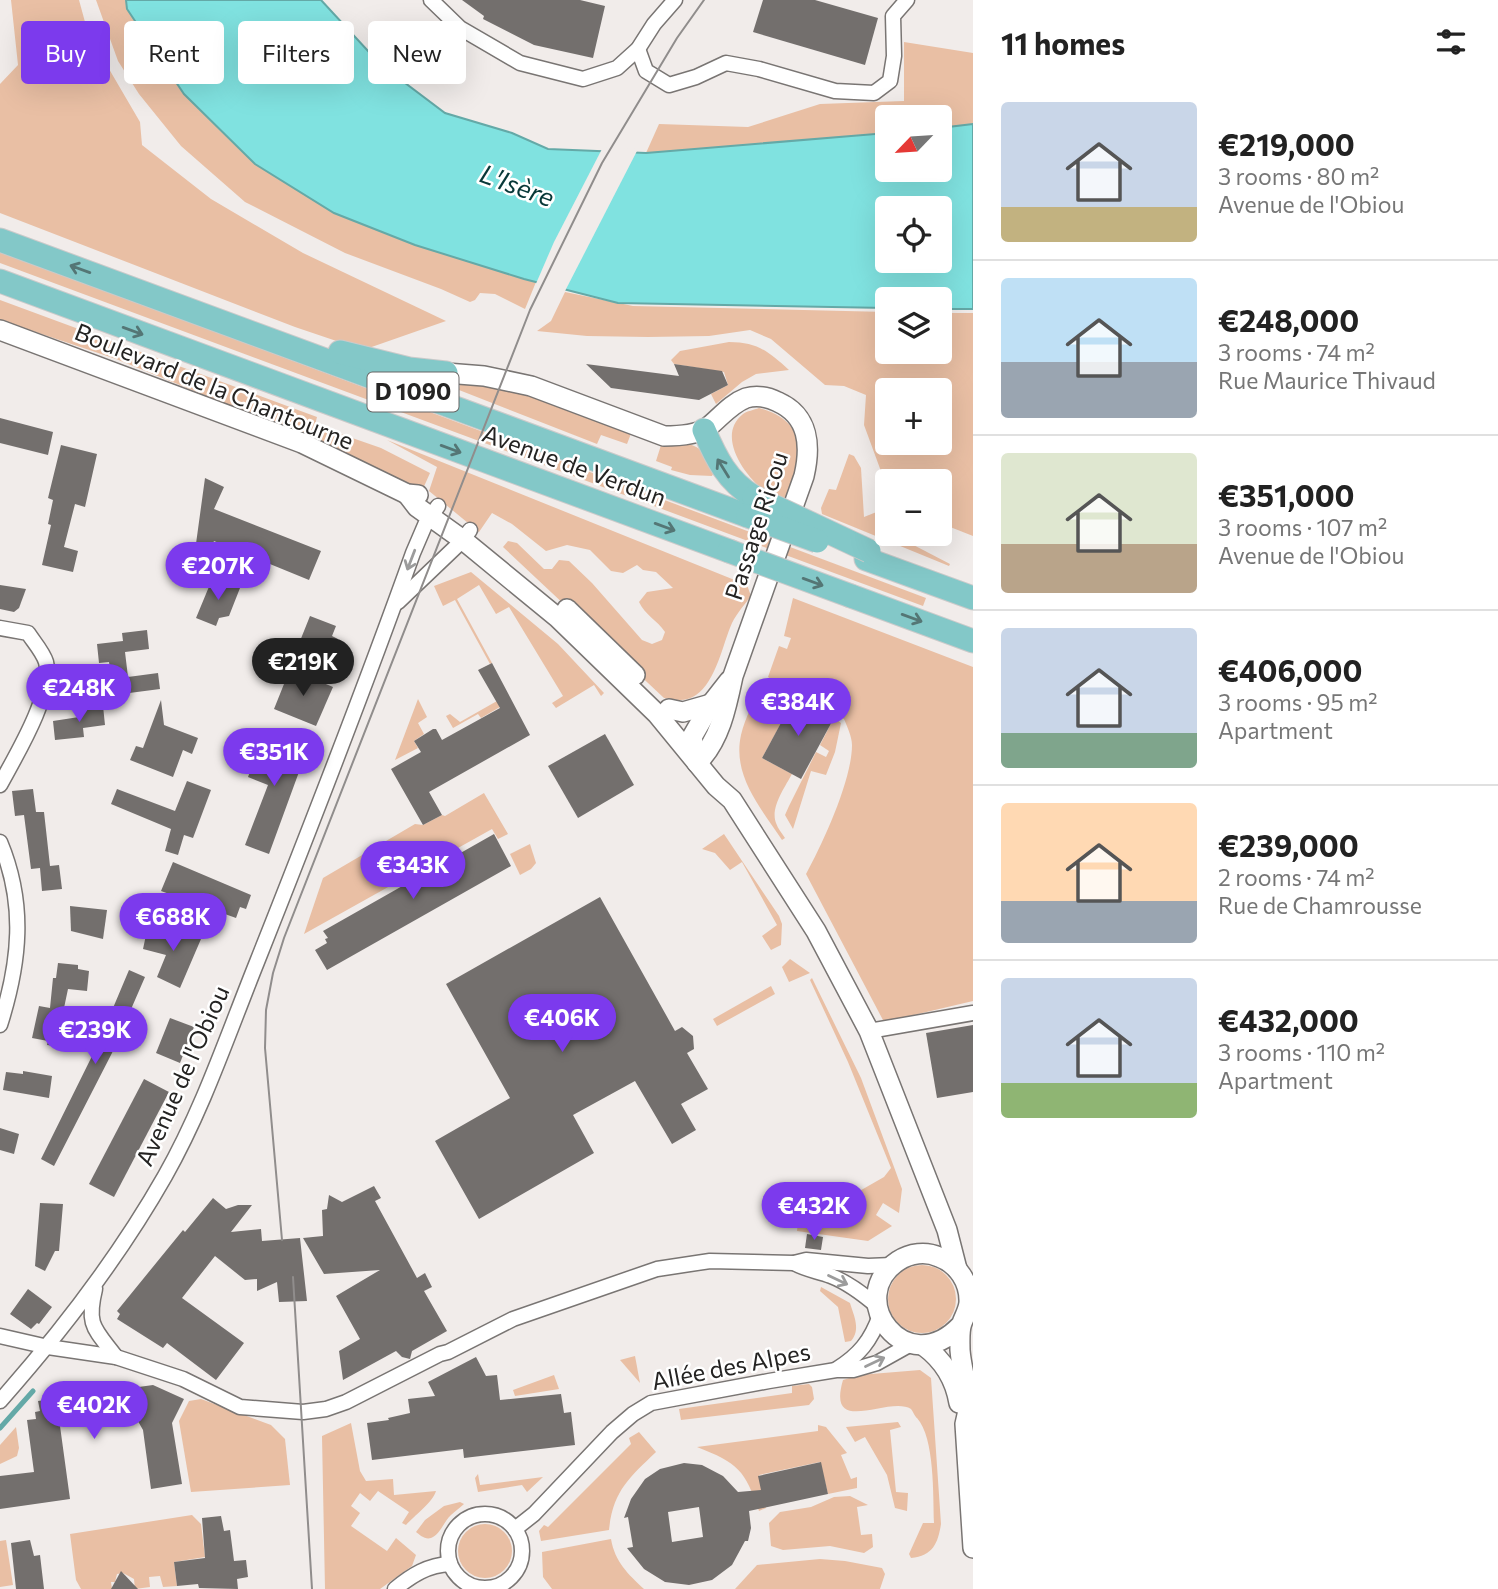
<!DOCTYPE html>
<meta charset="utf-8">
<style>
:root{--surface:#fff;--page:#f2f2f2;--text:#222;--muted:#767676;--line:#e0e0e0;--accent:#7c3aed}
body{margin:0;font-family:Commissioner,sans-serif;background:var(--page);color:var(--text);height:100vh;display:flex;flex-direction:column;font-size:26px;white-space:nowrap}
*{box-sizing:border-box;margin:0}
p{font-size:23px;color:var(--muted)}
.icon{flex:none;width:38px;height:38px;fill:none;stroke:currentColor;stroke-width:2;stroke-linecap:round;stroke-linejoin:round}
.map{position:relative;flex:1;overflow:hidden}
.details{display:flex;flex-direction:column;background:var(--surface);width:525px}
.details>*{flex:none}
.banner{position:absolute;left:21px;top:21px;width:665px;height:63px;display:flex;gap:14px}
.needle{width:46px;rotate:245deg}
.fabs{position:absolute;left:875px;top:105px;display:grid;gap:14px}
.fabs a{display:grid;place-items:center;width:77px;height:77px;border-radius:7px;background:var(--surface);box-shadow:0 7px 28px #0002;font-size:35px}
.price{position:absolute;translate:-50% -60px;padding:0 16px;border-radius:24px;background:var(--accent);color:#fff;font-size:23px;line-height:46px;filter:drop-shadow(0 2px 4px #0008)}
.price::after{content:'';position:absolute;left:50%;top:42px;width:21px;height:16px;margin-left:-10px;background:inherit;clip-path:polygon(0 0,100% 0,50% 100%)}
.price.on{background:#222;color:#fff}
ul{padding:0;list-style:none}
li{display:flex;align-items:center;gap:21px;height:175px;padding:0 28px}
li+li{border-top:2px solid var(--line)}
li span{display:grid;place-items:center;flex:none;width:196px;height:140px;border-radius:7px;color:#555}
li>.icon{margin-inline-start:auto}
span .icon{width:84px;height:84px;fill:#fffc;stroke-width:1}
li b{font-size:30px}
h2{display:flex;justify-content:space-between;align-items:center;height:84px;padding:0 28px;font-size:30px}
.tag{padding:0 24px;border-radius:7px;background:var(--surface);box-shadow:0 7px 28px #0002;font-size:24px;line-height:63px}
.tag.on{background:var(--accent);color:#fff}
main{display:flex;flex:1;min-height:0}
.map>svg:first-child{display:block}
.green{fill:#e9bfa4;fill-rule:evenodd}
.water{fill:#80e2e0;stroke:#64a9a7;stroke-width:2;fill-rule:evenodd}
.pier{fill:#f1ecea}
.lines{fill:none;stroke-linecap:round;stroke-linejoin:round}
.stream{stroke:#64a9a7;stroke-width:5}
.building{fill:#736f6d;fill-rule:evenodd}
.minor-casing{stroke:#797573;stroke-width:17}
.tertiary-casing{stroke:#797573;stroke-width:22}
.primary-casing{stroke:#cacaca;stroke-width:25}
.minor{stroke:#fff;stroke-width:14}
.tertiary{stroke:#fff;stroke-width:19}
.primary{stroke:#83c8c8;stroke-width:23}
.tram{stroke:#908d8c;stroke-width:2}
.primary-bridge-casing{stroke:#cacaca;stroke-width:25;stroke-linecap:butt}
.primary-bridge{stroke:#83c8c8;stroke-width:23}
.oneway{stroke:#547675}
.oneway2{stroke:#9c9c9c}
.labels{text-anchor:middle;stroke-width:5;stroke-linejoin:round;paint-order:stroke}
.shield{fill:#fff;stroke:#666564;stroke-width:2}
.shield-label{font-size:23px;font-weight:bold;fill:#242322}
.street-label{font-size:24px;fill:#242322;stroke:#fff}
.water-label{font-size:26px;font-style:italic;fill:#073838;stroke:#fff}
</style>
<main>
<div class="map">
<svg width="973" height="1589" viewBox="0 0 973 1589">
<rect width="100%" height="100%" fill="#f1ecea"/>
<!-- green -->
<g class="green">
<polygon points="11,0 79,0 88,33 140,122 142,145 211,199 303,253 446,321 363,350 295,327 0,213 0,84 18,65"/>
<polygon points="96,0 126,0 127,9 184,94 416,245 536,282 525,309 495,294 480,293 475,300 470,302 441,289 345,253 245,202 181,146 139,94 118,61"/>
<polygon points="904,42 973,53 973,124 940,128 940,117 887,117 887,133 646,153 659,124 748,127 820,104 904,101"/>
<polygon points="0,251 926,598 923,606 0,263"/>
<path d="M565,292L633,306L887,312V352H940V313H973V536L940,523V481H889L882,474L864,425L866,395L844,386L825,385L771,339L750,330L709,336L648,337L587,336L537,331L551,321ZM887,390H940V443H887Z"/>
<polygon points="0,300 317,417 315,425 381,448 430,473 422,491 325,444 116,359 0,320"/>
<path d="M729,342C757,342 768,351 789,370L756,374L742,382L716,404L711,394L728,385L724,372L674,364L671,360L680,351Z"/>
<polygon points="460,384 514,389 632,431 627,444 601,435 597,444 459,390"/>
<path d="M759,408C812,422 801,462 788,502C781,500 773,497 767,493C746,478 715,436 743,414C747,411 754,410 759,408Z"/>
<path d="M387,440L747,585L751,596C745,604 737,613 732,623C723,643 716,682 696,695C687,702 675,700 664,698L503,547L508,541L517,543L544,569H552L559,560L569,561L592,583L642,640L652,644L662,640L665,632C657,620 645,615 639,602L647,592L673,588L656,572L643,570L637,565L623,573L611,571L590,550L567,545L546,551L512,524L492,513L479,532L429,491L437,467Z"/>
<path d="M662,442C693,444 699,441 715,470L712,476L690,475L671,470L672,467L656,461Z"/>
<polygon points="849,454 854,456 861,468 864,517 879,511 887,522 887,534 897,534 902,539 950,564 949,566 822,514 821,508 829,489 836,490"/>
<polygon points="471,572 558,644 604,693 601,696 594,685 556,708 552,703 563,696 509,607 496,614 479,585 457,599 492,663 490,664 455,600 443,606 434,586"/>
<path d="M793,598L973,667V1001L884,1022L806,874C823,843 852,780 852,745C852,737 847,726 844,719L797,694L762,758L792,774C785,787 770,808 776,823C778,829 782,833 785,838L782,840C761,808 732,776 741,735C745,718 755,700 761,684L767,686L771,679L768,677L779,646L787,649L791,638L784,636Z"/>
<polygon points="418,699 427,717 418,723 424,734 414,741 418,748 395,760"/>
<polygon points="497,701 500,707 481,718 478,714 453,728 446,716 450,714 460,722"/>
<polygon points="834,718 841,723 835,752 826,775 811,771 793,829 785,815 789,806 816,752 826,757 829,751 820,745"/>
<polygon points="484,793 508,834 498,839 492,829 304,934 323,878 415,824 423,825 442,815 445,816"/>
<polygon points="724,834 779,916 782,924 781,945 771,950 762,936 777,925 742,862 730,870 715,853 702,849"/>
<polygon points="530,844 536,863 531,869 520,875 510,854"/>
<polygon points="790,959 810,973 789,982 782,967"/>
<polygon points="812,978 861,1078 894,1167 902,1189 899,1213 883,1203 876,1215 892,1226 868,1241 797,1231 799,1210 807,1221 884,1177 891,1168 848,1062 810,980"/>
<polygon points="771,986 775,994 717,1026 713,1019"/>
<circle cx="922" cy="1299" r="34"/>
<path d="M821,1287L850,1303C854,1316 861,1330 851,1341L845,1342L838,1307L820,1291Z"/>
<polygon points="635,1356 640,1383 620,1360"/>
<path d="M920,1370L931,1378L941,1524C938,1543 933,1556 911,1558L909,1554L923,1523H934C933,1496 935,1438 917,1418C916,1418 912,1410 911,1409C889,1395 826,1438 843,1380L859,1375Z"/>
<polygon points="554,1375 559,1389 515,1396 513,1390"/>
<polygon points="809,1384 812,1387 814,1399 809,1405 681,1420 679,1409 792,1393 792,1386"/>
<polygon points="201,1399 271,1425 285,1439 290,1485 191,1492 179,1421 189,1401"/>
<polygon points="898,1422 901,1427 890,1430 896,1492 908,1493 907,1511 895,1508 887,1475 865,1437 855,1442 846,1427"/>
<path d="M351,1423L360,1471L366,1481L393,1479L394,1495L436,1491C433,1502 414,1516 406,1525L402,1523L409,1512L378,1491L370,1501L360,1493L351,1506L360,1513L351,1526L387,1551L396,1538L416,1555L412,1566L380,1589H325L322,1436Z"/>
<path d="M818,1425L826,1427L847,1453L841,1455L851,1479L857,1477V1488L828,1494L820,1462L759,1475L766,1508L759,1511C745,1470 738,1463 697,1447L818,1431Z"/>
<polygon points="16,1427 19,1448 17,1456 0,1464 0,1445"/>
<path d="M639,1432L656,1452C629,1478 613,1491 609,1530L541,1541L539,1531L544,1525L548,1527L631,1444L629,1438Z"/>
<polygon points="478,1474 480,1485 543,1477 527,1492 522,1485 478,1492 475,1478"/>
<polygon points="850,1496 868,1505 857,1507 861,1535 872,1534 873,1547 864,1553 830,1546 783,1550 771,1546 769,1523 780,1512 811,1507 834,1497"/>
<path d="M460,1502L464,1504C460,1508 455,1511 451,1515C444,1521 440,1535 431,1538C425,1540 420,1535 416,1532L425,1520L444,1506Z"/>
<polygon points="192,1515 201,1524 205,1557 174,1562 177,1586 163,1587 160,1576 149,1577 150,1587 135,1589 134,1579 123,1573 117,1574 115,1582 111,1582 112,1589 81,1589 76,1580 70,1534"/>
<circle cx="485" cy="1551" r="27"/>
<path d="M611,1539C615,1562 628,1574 644,1589H552L543,1577L542,1552Z"/>
<polygon points="6,1540 13,1585 0,1587 0,1541"/>
<polygon points="820,1559 845,1561 882,1568 885,1574 880,1589 735,1589 757,1565"/>
</g>
<!-- water -->
<path class="water" d="M126,0H321L380,64L445,113L512,133L548,149L646,153L887,133V170H940V128L973,124V309H940V299H887V308L618,303L524,279L415,245L334,213L255,164L184,94L127,9ZM887,208H940V261H887Z"/>
<!-- pier -->
<polygon class="pier" points="603,147 638,149 564,293 535,286 554,242"/>
<g class="lines">
<!-- stream -->
<polyline class="stream" points="0,1428 33,1391"/>
</g>
<!-- building -->
<g class="building">
<polygon points="462,0 580,0 605,6 593,58 534,45 483,19 484,16"/>
<polygon points="763,0 815,0 878,18 865,65 753,32"/>
<polygon points="586,364 679,376 674,364 722,371 728,385 699,400 611,388"/>
<polygon points="0,418 53,432 48,455 0,443"/>
<polygon points="61,445 97,454 85,507 75,504 64,547 78,551 73,572 42,565 51,525 48,524 53,500 48,498"/>
<polygon points="205,478 224,487 214,509 321,551 309,580 214,541 208,555 195,551"/>
<polygon points="213,577 240,588 229,616 219,618 216,626 196,618"/>
<polygon points="0,585 26,589 19,608 14,612 0,609"/>
<polygon points="310,616 336,626 332,636 338,639 332,654 300,641"/>
<polygon points="147,630 149,649 125,652 128,677 158,673 160,689 114,695 109,662 99,663 97,644 123,641 122,633"/>
<polygon points="492,663 530,735 429,792 442,815 423,825 391,769 421,752 414,741 433,729 436,729 442,740 500,708 478,670"/>
<polygon points="290,669 333,687 316,726 274,709"/>
<polygon points="795,697 834,718 801,779 762,758"/>
<polygon points="161,700 164,725 198,738 192,754 183,750 173,777 130,760 136,746 143,748"/>
<polygon points="103,706 105,725 83,728 84,737 55,740 53,721 79,717 78,710"/>
<polygon points="265,733 307,750 269,854 245,845 268,785 248,777"/>
<polygon points="605,734 634,785 578,818 548,766"/>
<polygon points="187,781 211,790 193,838 184,835 178,855 165,851 171,829 111,804 117,789 175,811"/>
<polygon points="33,789 36,812 44,812 50,866 59,865 62,889 42,891 40,868 31,869 24,815 15,816 12,791"/>
<polygon points="494,834 511,866 327,970 315,950 327,943 325,939 328,938 323,931"/>
<polygon points="173,862 251,895 246,909 240,907 236,918 161,891"/>
<polygon points="600,897 675,1031 682,1027 693,1036 694,1049 687,1053 708,1089 681,1104 696,1130 672,1144 635,1081 573,1115 594,1153 479,1219 435,1141 510,1098 446,984"/>
<polygon points="70,906 107,910 103,939 71,931"/>
<polygon points="160,923 201,939 180,988 157,977 166,955 143,949 146,935 156,938"/>
<polygon points="58,963 78,965 78,969 89,971 87,991 68,989 56,1046 47,1045 48,1041 32,1038 39,1006 50,1008 53,978 56,978"/>
<polygon points="129,970 145,977 112,1053 54,1166 41,1159 97,1046"/>
<polygon points="170,1018 194,1027 180,1063 156,1053"/>
<polygon points="973,1025 973,1092 937,1098 926,1033"/>
<polygon points="23,1071 52,1076 49,1098 3,1090 6,1072 23,1074"/>
<polygon points="144,1079 169,1092 114,1197 89,1184"/>
<polygon points="0,1128 19,1134 14,1154 0,1150"/>
<polygon points="374,1186 381,1198 375,1201 417,1278 425,1273 432,1287 424,1291 447,1331 412,1351 410,1359 402,1357 396,1351 343,1380 339,1351 360,1339 336,1296 380,1270 324,1274 303,1238 323,1236 322,1210 327,1209 329,1195 342,1202"/>
<polygon points="213,1198 226,1209 238,1205 252,1205 231,1232 261,1229 262,1241 300,1238 307,1301 279,1302 277,1282 257,1291 257,1279 245,1280 215,1256 182,1298 244,1343 216,1380 167,1343 163,1348 117,1319 120,1314 117,1311 183,1230 185,1232"/>
<polygon points="40,1203 63,1204 59,1251 55,1251 45,1271 35,1266"/>
<polygon points="807,1234 823,1237 821,1250 805,1248"/>
<polygon points="28,1289 52,1307 39,1324 37,1323 31,1329 10,1314"/>
<polygon points="476,1357 486,1376 497,1375 500,1400 561,1394 564,1413 571,1412 575,1445 464,1458 463,1449 372,1460 367,1423 389,1420 388,1418 410,1413 408,1399 435,1396 428,1382"/>
<polygon points="153,1385 184,1399 172,1423 182,1484 151,1489 143,1430 135,1416 60,1426 70,1499 0,1509 0,1476 34,1472 27,1420 36,1419 35,1412 40,1411 38,1401"/>
<path d="M821,1462L828,1494L749,1511L751,1528L748,1541H745L732,1565L712,1580L689,1585L665,1582L644,1569L627,1548L633,1547L628,1517L624,1518L631,1499L645,1479L660,1469L684,1463L702,1465L723,1476L738,1492L761,1490L758,1476ZM699,1507L703,1537L672,1542L668,1512Z"/>
<polygon points="221,1516 224,1531 230,1530 234,1561 246,1560 248,1577 237,1579 238,1589 199,1588 198,1584 177,1586 174,1562 205,1558 202,1518"/>
<polygon points="30,1540 34,1556 40,1555 44,1589 16,1589 11,1543"/>
<polygon points="121,1571 138,1589 111,1589"/>
</g>
<g class="lines">
<defs>
<g id="minor">
<polyline points="431,0 460,28 520,63 583,79 617,68 638,49 654,24 675,0"/>
<polyline points="638,49 646,71 669,85 696,77 726,63 759,69 835,91 874,93 890,81 894,56 893,16 907,0"/>
<polyline points="398,602 463,540 470,530"/>
<path d="M0,628L28,633C33,641 43,652 46,662C54,693 15,757 0,785"/>
<path d="M0,842C26,904 20,962 0,1025"/>
<polyline points="869,1031 973,1013"/>
<path d="M794,1263C806,1270 818,1271 831,1276C849,1283 863,1294 877,1306"/>
<path d="M95,1289C86,1326 95,1329 116,1357"/>
<polyline points="0,1336 48,1347 116,1357 183,1379 240,1407 303,1412 326,1409 346,1402 440,1354 448,1352 513,1319 657,1269 710,1261 794,1263 806,1260 868,1266 892,1265"/>
<path d="M837,1369C859,1355 871,1341 880,1315"/>
<path d="M0,1401C62,1331 119,1257 165,1176C203,1109 228,1034 257,962C311,826 364,690 413,553L425,525L438,506"/>
<circle cx="485" cy="1551" r="37"/>
<polyline points="515,1529 534,1514 612,1432 633,1414 651,1403 769,1381 836,1370 853,1370 877,1363 911,1344"/>
<path d="M395,1589C412,1575 428,1565 450,1564"/>
</g>
<g id="tertiary">
<polyline points="0,330 302,443 407,494 418,495"/>
<path d="M446,373L484,376L531,386L664,436C677,436 696,435 707,428C720,418 730,404 746,398C757,395 768,397 778,402C809,416 811,446 804,476L733,676C727,705 720,741 697,763"/>
<polyline points="407,494 417,507 463,540 558,618 657,714 716,786 732,800 816,931 869,1031 947,1230 957,1269"/>
<polyline points="567,609 635,675"/>
<polyline points="669,709 683,712 711,704"/>
<polyline points="697,762 692,737 711,704 729,681"/>
<path d="M960,1326C906,1382 843,1298 898,1261C910,1253 926,1251 939,1257C958,1264 970,1283 969,1303C968,1311 964,1317 962,1323C959,1331 960,1342 960,1350C962,1376 973,1397 965,1424L973,1548"/>
<path d="M924,1346C943,1360 955,1379 959,1403"/>
</g>
<g id="primary">
<polyline points="0,240 748,516"/>
<polyline points="0,281 729,551"/>
<polyline points="340,352 409,369 446,373"/>
<path d="M704,430C716,458 727,481 754,497"/>
<polyline points="866,559 973,598"/>
<polyline points="851,596 973,641"/>
</g>
</defs>
<!-- minor casing -->
<use href="#minor" class="minor-casing"/>
<!-- tertiary casing -->
<use href="#tertiary" class="tertiary-casing"/>
<!-- primary casing -->
<use href="#primary" class="primary-casing"/>
<!-- minor -->
<use href="#minor" class="minor"/>
<!-- tertiary -->
<use href="#tertiary" class="tertiary"/>
<!-- primary -->
<use href="#primary" class="primary"/>
<!-- tram -->
<g class="tram">
<polyline points="282,1240 265,1048 266,1010 273,973 284,938 530,310 602,163 677,38 704,0"/>
<polyline points="293,1277 312,1589"/>
</g>
<defs>
<g id="primary-bridge">
<polyline points="754,497 869,551"/>
<polyline points="748,516 817,541"/>
<polyline points="729,551 851,596"/>
</g>
</defs>
<!-- primary-bridge casing -->
<use href="#primary-bridge" class="primary-bridge-casing"/>
<!-- primary-bridge -->
<use href="#primary-bridge" class="primary-bridge"/>
</g>
<!-- one-way arrows -->
<defs><path id="oneway-shaft" d="M-6 0H5M1.5-3L5.5 0L1.5 3" fill="none" stroke-width="1.6" stroke-linecap="round" stroke-linejoin="round" transform="scale(1.75)"/></defs>
<g class="oneway">
<use href="#oneway-shaft" transform="translate(80 269) rotate(-160)"/>
<use href="#oneway-shaft" transform="translate(133 331) rotate(20)"/>
<use href="#oneway-shaft" transform="translate(451 449) rotate(20)"/>
<use href="#oneway-shaft" transform="translate(723 468) rotate(-122)"/>
<use href="#oneway-shaft" transform="translate(665 527) rotate(20)"/>
<use href="#oneway-shaft" transform="translate(813 582) rotate(20)"/>
<use href="#oneway-shaft" transform="translate(912 618) rotate(20)"/>
</g>
<g class="oneway2">
<use href="#oneway-shaft" transform="translate(411 560) rotate(111)"/>
<use href="#oneway-shaft" transform="translate(838 1280) rotate(25)"/>
<use href="#oneway-shaft" transform="translate(875 1362) rotate(-25)"/>
</g>
<g class="labels">
<!-- shield labels -->
<rect class="shield" x="367.5" y="372.5" width="91" height="39" rx="5"/>
<g class="shield-label">
<text x="413" y="400">D 1090</text>
</g>
<!-- street labels -->
<g class="street-label">
<text transform="translate(214 387) rotate(22)" y="8">Boulevard de la Chantourne</text>
<text transform="translate(574 466) rotate(20)" y="8">Avenue de Verdun</text>
<text transform="translate(757 526) rotate(-72)" y="8">Passage Ricou</text>
<text transform="translate(183 1076) rotate(-66)" y="8">Avenue de l'Obiou</text>
<text transform="translate(731 1367) rotate(-11)" y="8">Allée des Alpes</text>
</g>
<!-- water labels -->
<g class="water-label">
<text transform="translate(517 186) rotate(20)" y="9">L'Isère</text>
</g>
</g>
</svg>
<div class="fabs">
<a><svg class="needle" viewBox="-14 -14 28 28"><path d="M0-13l5 13h-10z" fill="#e53935"/><path d="M0 13l5-13h-10z" fill="#767676"/></svg></a>
<a><svg class="icon" aria-label="locate" viewBox="0 0 24 24"><circle cx="12" cy="12" r="6"/><path d="M12 2v4M12 18v4M2 12h4M18 12h4"/></svg></a>
<a><svg class="icon" aria-label="layers" viewBox="0 0 24 24"><path d="M12 4l9 5-9 5-9-5zM3 14l9 5 9-5"/></svg></a>
<a>+</a>
<a>−</a>
</div>
<b class="price" style="left:218px;top:602px">€207K</b>
<b class="price on" style="left:303px;top:698px">€219K</b>
<b class="price" style="left:79px;top:724px">€248K</b>
<b class="price" style="left:798px;top:738px">€384K</b>
<b class="price" style="left:274px;top:788px">€351K</b>
<b class="price" style="left:413px;top:901px">€343K</b>
<b class="price" style="left:173px;top:953px">€688K</b>
<b class="price" style="left:562px;top:1054px">€406K</b>
<b class="price" style="left:95px;top:1066px">€239K</b>
<b class="price" style="left:814px;top:1242px">€432K</b>
<b class="price" style="left:94px;top:1441px">€402K</b>
<div class="banner">
<a class="tag on">Buy</a>
<a class="tag">Rent</a>
<a class="tag">Filters</a>
<a class="tag">New</a>
</div>
</div>
<section class="details">
<h2>11 homes<svg class="icon" aria-label="filters" viewBox="0 0 24 24"><path d="M4 7h16M4 17h16"/><circle cx="9" cy="7" r="2"/><circle cx="15" cy="17" r="2"/></svg></h2>
<ul>
<li><span style="background:linear-gradient(#c9d6e8 75%,#c2b280 0)"><svg class="icon" aria-label="home" viewBox="0 0 24 24"><path d="M3 11l9-7 9 7M6 9v11h12V9"/></svg></span><div><b>€219,000</b><p>3 rooms · 80 m²</p><p>Avenue de l'Obiou</p></div></li>
<li><span style="background:linear-gradient(#bfe0f5 60%,#9aa5b1 0)"><svg class="icon" aria-label="home" viewBox="0 0 24 24"><path d="M3 11l9-7 9 7M6 9v11h12V9"/></svg></span><div><b>€248,000</b><p>3 rooms · 74 m²</p><p>Rue Maurice Thivaud</p></div></li>
<li><span style="background:linear-gradient(#dfe7d0 65%,#b9a48a 0)"><svg class="icon" aria-label="home" viewBox="0 0 24 24"><path d="M3 11l9-7 9 7M6 9v11h12V9"/></svg></span><div><b>€351,000</b><p>3 rooms · 107 m²</p><p>Avenue de l'Obiou</p></div></li>
<li><span style="background:linear-gradient(#c9d6e8 75%,#7fa58c 0)"><svg class="icon" aria-label="home" viewBox="0 0 24 24"><path d="M3 11l9-7 9 7M6 9v11h12V9"/></svg></span><div><b>€406,000</b><p>3 rooms · 95 m²</p><p>Apartment</p></div></li>
<li><span style="background:linear-gradient(#ffd9b3 70%,#9aa5b1 0)"><svg class="icon" aria-label="home" viewBox="0 0 24 24"><path d="M3 11l9-7 9 7M6 9v11h12V9"/></svg></span><div><b>€239,000</b><p>2 rooms · 74 m²</p><p>Rue de Chamrousse</p></div></li>
<li><span style="background:linear-gradient(#c9d6e8 75%,#8fb573 0)"><svg class="icon" aria-label="home" viewBox="0 0 24 24"><path d="M3 11l9-7 9 7M6 9v11h12V9"/></svg></span><div><b>€432,000</b><p>3 rooms · 110 m²</p><p>Apartment</p></div></li>
</ul>
</section>
</main>
